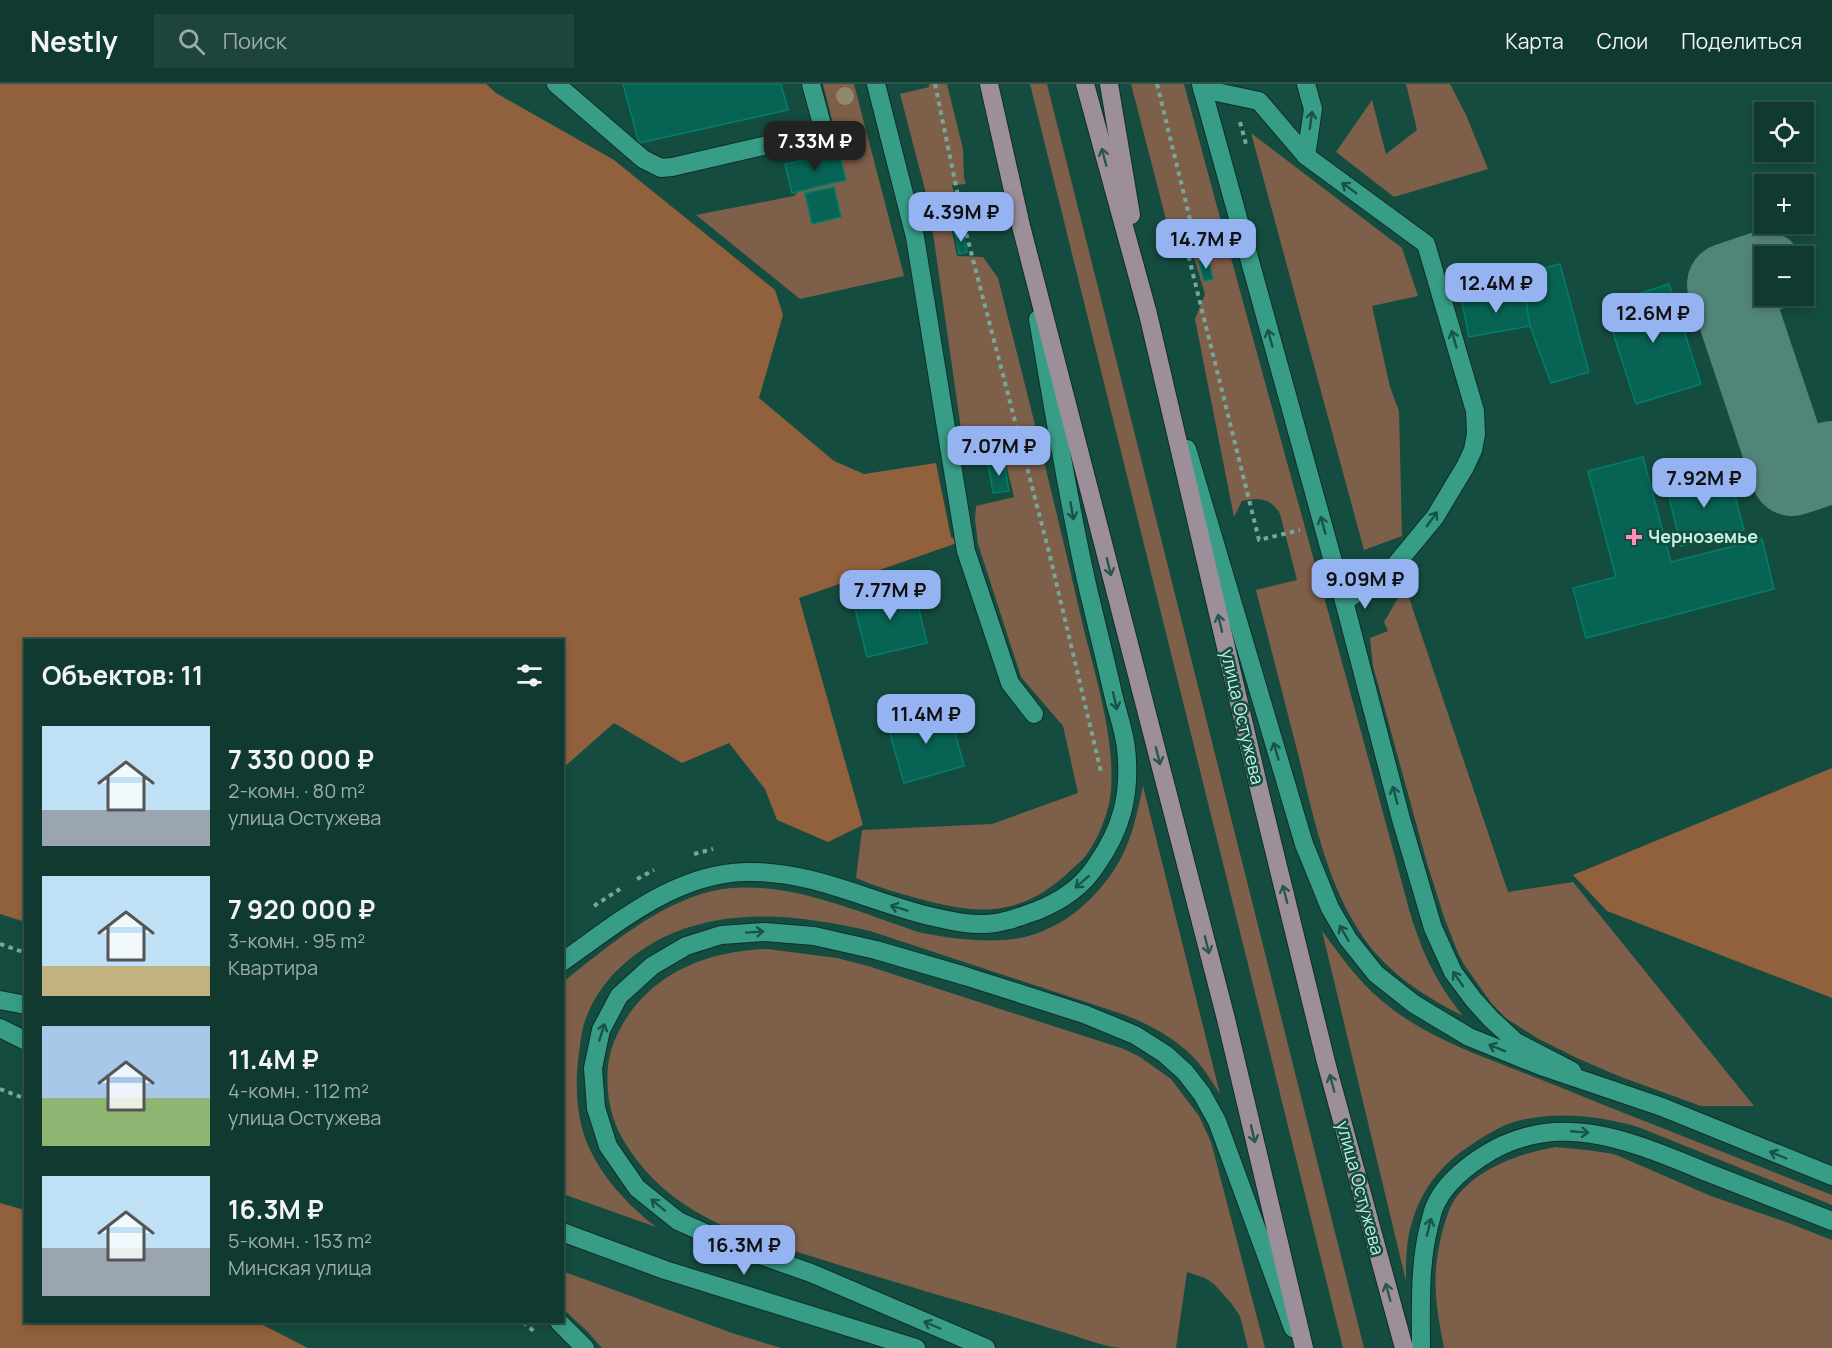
<!DOCTYPE html>
<html lang="ru">
<meta charset="utf-8">
<style>
:root{--surface:#103930;--page:#1e443c;--text:#f1f3f6;--muted:#9cacab;--line:#30534c;--accent:#95b2f1}
body{margin:0;font-family:Manrope,sans-serif;background:var(--page);color:var(--text);height:100vh;display:flex;flex-direction:column;font-size:22px;white-space:nowrap}
*{box-sizing:border-box;margin:0}
p{font-size:20px;color:var(--muted)}
.icon{flex:none;width:33px;height:33px;fill:none;stroke:currentColor;stroke-width:2;stroke-linecap:round;stroke-linejoin:round}
.map{position:relative;flex:1;overflow:hidden}
.panel{position:absolute;left:24px;top:555px;width:540px;height:684px;display:flex;flex-direction:column;background:var(--surface);border-radius:0px;box-shadow:0 3px 9px #0003,0 0 0 2px var(--line)}
.panel>*{flex:none}
.controls{position:absolute;left:1754px;top:18px;display:grid;gap:12px}
.controls a{display:grid;place-items:center;width:60px;height:60px;border-radius:0px;background:var(--surface);box-shadow:0 3px 9px #0003,0 0 0 2px var(--line);font-size:30px}
.price{position:absolute;translate:-50% -51px;padding:0 14px;border-radius:12px;background:var(--accent);color:#111;font-size:20px;line-height:39px;filter:drop-shadow(0 2px 3px #0008)}
.price::after{content:'';position:absolute;left:50%;top:36px;width:18px;height:14px;margin-left:-9px;background:inherit;clip-path:polygon(0 0,100% 0,50% 100%)}
.price.selected{background:#222;color:#fff}
ul{padding:0;list-style:none}
li{display:flex;align-items:center;gap:18px;height:150px;padding:0 18px}
li span{display:grid;place-items:center;flex:none;width:168px;height:120px;border-radius:0px;color:#555}
li>.icon{margin-inline-start:auto}
span .icon{width:72px;height:72px;fill:#fffc;stroke-width:1}
li b{font-size:26px}
h2{display:flex;justify-content:space-between;align-items:center;height:72px;padding:0 18px;font-size:26px}
header{display:flex;align-items:center;gap:36px;box-sizing:border-box;height:84px;padding:0 30px;background:var(--surface);border-bottom:2px solid var(--line)}
header strong{font-size:28px}
nav{display:flex;gap:33px;margin-inline-start:auto;font-size:21px}
.search{width:420px;height:54px;background:var(--page);display:flex;align-items:center;gap:15px;box-sizing:border-box;padding:0 21px;border-radius:0px;color:var(--muted);font-size:22px}
.map>svg:first-child{display:block}
.green{fill:#7e5f49}
.forest{fill:#91603c}
.lines{fill:none;stroke-linecap:round;stroke-linejoin:round}
.taxiway{stroke:#528579;stroke-width:82}
.building{fill:#076353;stroke:#017f6a;stroke-width:1.5}
.lane-casing{stroke:#0f2e27;stroke-width:20}
.street-casing{stroke:#0f2e27;stroke-width:20}
.secondary-casing{stroke:#0f2e27;stroke-width:20}
.primary-casing{stroke:#0f2e27;stroke-width:20}
.path{stroke:#76a79b;stroke-width:4;stroke-dasharray:4.5 4.5;stroke-linecap:butt}
.lane{stroke:#379d87;stroke-width:18}
.street{stroke:#379d87;stroke-width:18}
.secondary{stroke:#379d87;stroke-width:18}
.primary{stroke:#9c8f9a;stroke-width:18}
.tree{fill:#91896d}
.oneway{stroke:#185447}
.oneway2{stroke:#29564e}
.poi-dot{fill:#ff8eba;stroke:#154c40;stroke-width:2}
.labels{text-anchor:middle;stroke-width:5;stroke-linejoin:round;paint-order:stroke}
.poi-label{font-size:18px;font-weight:bold;fill:#c5f2e5;stroke:#154c40;text-anchor:start}
.street-label{font-size:18px;fill:#c5f2e5;stroke:#154c40}
</style>
<header>
<strong>Nestly</strong>
<div class="search"><svg class="icon" aria-label="search" viewBox="0 0 24 24"><circle cx="10" cy="10" r="6"/><path d="M15 15l6 6"/></svg>Поиск</div>
<nav><a>Карта</a><a>Слои</a><a>Поделиться</a></nav>
</header>
<div class="map">
<svg width="1832" height="1264" viewBox="0 0 1832 1264">
<rect width="100%" height="100%" fill="#154c40"/>
<!-- green -->
<g class="green">
<polygon points="823,0 854,0 904,192 800,215 696,131 794,112 839,64"/>
<path d="M929,0H947L963,65L964,94L966,100L952,101L959,130L949,133L957,172L983,173L998,194C1027,309 1056,423 1082,538C1095,591 1115,652 1111,707C1109,728 1099,753 1087,770C1083,776 1076,781 1071,786C1023,832 981,832 920,815C898,809 877,803 856,794L862,746L992,740L1078,709L1063,642L1021,593L978,460L975,435L976,422L1014,413L1005,376L984,364L975,365L968,361L963,355L961,345L929,121L900,10L929,3Z"/>
<polygon points="1030,0 1047,0 1364,1264 1343,1264"/>
<path d="M1131,0H1184C1258,277 1336,552 1410,829C1423,871 1436,898 1463,932C1428,914 1397,895 1372,865C1329,811 1315,739 1299,674C1285,618 1270,562 1256,506L1297,496L1280,430C1271,414 1259,413 1242,417L1234,433L1195,235L1205,210L1188,153L1170,151Z"/>
<polygon points="1406,0 1450,0 1466,31 1488,85 1394,113 1336,68 1372,16 1386,70 1417,46"/>
<polygon points="1251,49 1402,164 1418,212 1372,222 1390,303 1399,327 1402,452 1364,466"/>
<polygon points="1405,502 1508,808 1573,798 1754,1022 1701,1022 1621,993 1579,975 1537,954 1507,935 1492,920 1465,882 1458,869 1444,833 1427,779 1373,582 1370,554 1388,547 1384,538"/>
<path d="M1143,702L1220,1010C1214,1001 1208,991 1201,982C1182,957 1148,939 1119,929L870,847C804,832 737,823 673,849C637,864 603,893 588,929C581,944 580,962 578,978C575,1004 577,1034 587,1059C602,1094 627,1120 656,1143L563,1110V898C589,877 615,856 643,838C667,823 695,809 723,805C788,796 858,828 918,848C947,854 984,859 1013,855C1062,849 1104,810 1124,768C1134,747 1138,724 1143,702Z"/>
<path d="M1322,847C1340,871 1358,897 1381,916C1430,958 1494,976 1552,1000C1645,1038 1739,1074 1832,1111V1121L1638,1043C1598,1031 1544,1025 1503,1042C1491,1048 1479,1055 1468,1063C1440,1082 1422,1105 1412,1138C1406,1157 1406,1178 1406,1197Z"/>
<path d="M767,865L837,874L868,882L1124,965L1140,973L1171,995L1199,1032L1211,1058L1265,1264H1248L1240,1232L1231,1219L1214,1200L1205,1194L1187,1188L1176,1264C1158,1264 1139,1264 1121,1264C1100,1262 1077,1252 1056,1246C1017,1234 978,1222 938,1211C898,1199 857,1187 817,1174C751,1154 685,1136 640,1080C624,1060 613,1041 609,1016C605,986 608,964 624,938C655,887 710,867 767,865Z"/>
<path d="M1556,1063L1587,1066L1614,1070L1711,1112L1786,1138L1832,1156V1264H1444C1435,1218 1431,1191 1443,1145C1446,1135 1449,1124 1455,1115C1477,1084 1520,1069 1556,1063Z"/>
<polygon points="562,1187 735,1250 781,1264 602,1264 588,1248 563,1225"/>
</g>
<!-- forest -->
<g class="forest">
<polygon points="0,0 486,0 496,9 614,76 775,206 783,231 759,314 834,377 864,390 936,379 951,453 960,458 799,514 863,741 828,758 777,736 765,705 729,659 682,679 614,639 563,684 562,556 26,556 25,838 0,830"/>
<polygon points="1832,684 1832,914 1607,827 1573,791"/>
<polygon points="0,1119 25,1126 26,1238 257,1238 308,1264 0,1264"/>
</g>
<g class="lines">
<!-- taxiway -->
<polyline class="taxiway" points="1764,188 1728,200 1792,391 1832,378"/>
</g>
<!-- building -->
<g class="building">
<polygon points="623,0 781,0 788,26 639,59"/>
<polygon points="839,68 846,96 792,109 785,80"/>
<polygon points="834,103 841,133 812,140 805,109"/>
<polygon points="962,147 967,168 959,170 955,149"/>
<polygon points="1208,175 1213,195 1204,197 1199,178"/>
<polygon points="1560,180 1589,288 1551,299 1530,242 1522,190"/>
<polygon points="1669,200 1701,300 1636,320 1604,221"/>
<polygon points="1524,207 1530,242 1469,253 1462,218"/>
<polygon points="1643,373 1671,478 1762,455 1774,505 1586,554 1573,504 1616,493 1588,387"/>
<polygon points="1004,376 1009,407 993,409 988,379"/>
<polygon points="1691,390 1694,401 1730,392 1744,446 1681,462 1665,397"/>
<polygon points="913,501 927,559 867,573 853,516"/>
<polygon points="948,623 964,682 904,699 887,640"/>
</g>
<g class="lines">
<defs>
<g id="lane">
<polyline points="556,0 643,75 661,84 672,83 824,48 811,0"/>
<polyline points="876,0 915,153 966,467 1010,599 1034,630"/>
<polyline points="1202,5 1259,17 1306,72 1426,160 1475,327 1476,350 1473,366 1465,383 1435,433 1388,490 1344,517"/>
<polyline points="1306,72 1313,25 1306,0"/>
</g>
<polyline id="street" points="1201,0 1344,517 1401,735 1433,844 1453,888 1473,915 1491,935 1516,958 1572,987"/>
<g id="secondary">
<polyline points="1187,365 1304,760 1330,824 1348,855 1376,890 1414,920 1469,953 1541,982 1662,1023 1832,1092"/>
<path d="M562,878C618,839 674,790 745,788C810,786 868,817 929,832C948,836 966,841 986,840C1004,839 1019,833 1036,827C1059,818 1081,804 1095,783C1122,745 1131,711 1126,664C1124,647 1118,630 1114,614C1105,574 1095,535 1086,496C1067,410 1053,322 1038,235"/>
<polyline points="0,916 26,921"/>
<polyline points="0,944 26,957"/>
<polyline points="562,1148 665,1186 916,1264"/>
<polyline points="559,1238 585,1264"/>
<polyline points="986,1264 811,1189 737,1163 678,1137 637,1104 608,1062 596,1024 593,984 601,946 619,912 652,882 686,862 721,851 765,848 814,852 876,866 965,892 1084,930 1135,951 1165,970 1185,988 1202,1010 1217,1037 1293,1244"/>
<path d="M1421,1264C1421,1223 1419,1182 1429,1142C1431,1136 1432,1129 1434,1124C1442,1104 1462,1086 1480,1074C1556,1022 1633,1058 1709,1089C1750,1105 1791,1121 1832,1137"/>
</g>
<g id="primary">
<polyline points="989,0 1021,142 1226,935 1304,1264"/>
<polyline points="1085,0 1148,230 1261,713 1326,978 1404,1264"/>
<polyline points="1109,0 1131,131"/>
</g>
</defs>
<!-- lane casing -->
<use href="#lane" class="lane-casing"/>
<!-- street casing -->
<use href="#street" class="street-casing"/>
<!-- secondary casing -->
<use href="#secondary" class="secondary-casing"/>
<!-- primary casing -->
<use href="#primary" class="primary-casing"/>
<!-- path -->
<g class="path">
<polyline points="935,0 964,141 1049,468 1101,688"/>
<polyline points="1157,0 1197,164 1189,174 1259,456 1300,446"/>
<polyline points="1240,38 1246,60"/>
<polyline points="694,770 713,765"/>
<polyline points="637,795 654,786"/>
<polyline points="594,822 620,805"/>
<polyline points="0,860 26,869"/>
<polyline points="0,1005 26,1015"/>
<polyline points="523,1238 536,1249"/>
</g>
<!-- lane -->
<use href="#lane" class="lane"/>
<!-- street -->
<use href="#street" class="street"/>
<!-- secondary -->
<use href="#secondary" class="secondary"/>
<!-- primary -->
<use href="#primary" class="primary"/>
</g>
<!-- trees -->
<circle class="tree" cx="845" cy="12" r="9"/>
<!-- one-way arrows -->
<defs><path id="oneway-shaft" d="M-6 0H5M1.5-3L5.5 0L1.5 3" fill="none" stroke-width="1.6" stroke-linecap="round" stroke-linejoin="round" transform="scale(1.5)"/></defs>
<g class="oneway">
<use href="#oneway-shaft" transform="translate(1311 36) rotate(-82)"/>
<use href="#oneway-shaft" transform="translate(1349 104) rotate(-144)"/>
<use href="#oneway-shaft" transform="translate(1270 254) rotate(-106)"/>
<use href="#oneway-shaft" transform="translate(1454 255) rotate(-106)"/>
<use href="#oneway-shaft" transform="translate(1072 427) rotate(80)"/>
<use href="#oneway-shaft" transform="translate(1432 435) rotate(-54)"/>
<use href="#oneway-shaft" transform="translate(1323 441) rotate(-106)"/>
<use href="#oneway-shaft" transform="translate(1115 617) rotate(77)"/>
<use href="#oneway-shaft" transform="translate(1276 667) rotate(-106)"/>
<use href="#oneway-shaft" transform="translate(1395 711) rotate(-105)"/>
<use href="#oneway-shaft" transform="translate(1082 798) rotate(139)"/>
<use href="#oneway-shaft" transform="translate(899 824) rotate(-163)"/>
<use href="#oneway-shaft" transform="translate(755 848) rotate(-4)"/>
<use href="#oneway-shaft" transform="translate(1344 849) rotate(-120)"/>
<use href="#oneway-shaft" transform="translate(1458 895) rotate(-125)"/>
<use href="#oneway-shaft" transform="translate(602 948) rotate(-72)"/>
<use href="#oneway-shaft" transform="translate(1497 964) rotate(-158)"/>
<use href="#oneway-shaft" transform="translate(1580 1048) rotate(5)"/>
<use href="#oneway-shaft" transform="translate(1778 1071) rotate(-157)"/>
<use href="#oneway-shaft" transform="translate(658 1121) rotate(-141)"/>
<use href="#oneway-shaft" transform="translate(1429 1143) rotate(-76)"/>
<use href="#oneway-shaft" transform="translate(932 1241) rotate(-157)"/>
</g>
<g class="oneway2">
<use href="#oneway-shaft" transform="translate(1104 73) rotate(-105)"/>
<use href="#oneway-shaft" transform="translate(1109 483) rotate(76)"/>
<use href="#oneway-shaft" transform="translate(1220 539) rotate(-103)"/>
<use href="#oneway-shaft" transform="translate(1158 672) rotate(76)"/>
<use href="#oneway-shaft" transform="translate(1285 810) rotate(-104)"/>
<use href="#oneway-shaft" transform="translate(1207 861) rotate(76)"/>
<use href="#oneway-shaft" transform="translate(1332 999) rotate(-105)"/>
<use href="#oneway-shaft" transform="translate(1253 1050) rotate(77)"/>
<use href="#oneway-shaft" transform="translate(1388 1208) rotate(-105)"/>
</g>
<!-- markers -->
<path class="poi-dot" d="M1631 444h6v6h6v6h-6v6h-6v-6h-6v-6h6z"/>
<g class="labels">
<!-- poi labels -->
<g class="poi-label">
<text x="1648" y="459">Черноземье</text>
</g>
<!-- street labels -->
<g class="street-label">
<text transform="translate(1242 633) rotate(77)" y="6">улица Остужева</text>
<text transform="translate(1360 1104) rotate(75)" y="6">улица Остужева</text>
</g>
</g>
</svg>
<div class="controls">
<a><svg class="icon" aria-label="locate" viewBox="0 0 24 24"><circle cx="12" cy="12" r="6"/><path d="M12 2v4M12 18v4M2 12h4M18 12h4"/></svg></a>
<a>+</a>
<a>−</a>
</div>
<b class="price selected" style="left:815px;top:88px">7.33M ₽</b>
<b class="price" style="left:961px;top:159px">4.39M ₽</b>
<b class="price" style="left:1206px;top:186px">14.7M ₽</b>
<b class="price" style="left:1496px;top:230px">12.4M ₽</b>
<b class="price" style="left:1653px;top:260px">12.6M ₽</b>
<b class="price" style="left:999px;top:393px">7.07M ₽</b>
<b class="price" style="left:1704px;top:425px">7.92M ₽</b>
<b class="price" style="left:1365px;top:526px">9.09M ₽</b>
<b class="price" style="left:890px;top:537px">7.77M ₽</b>
<b class="price" style="left:926px;top:661px">11.4M ₽</b>
<b class="price" style="left:744px;top:1192px">16.3M ₽</b>
<section class="panel">
<h2>Объектов: 11<svg class="icon" aria-label="filters" viewBox="0 0 24 24"><path d="M4 7h16M4 17h16"/><circle cx="9" cy="7" r="2"/><circle cx="15" cy="17" r="2"/></svg></h2>
<ul>
<li><span style="background:linear-gradient(#bfe0f5 70%,#9aa5b1 0)"><svg class="icon" aria-label="home" viewBox="0 0 24 24"><path d="M3 11l9-7 9 7M6 9v11h12V9"/></svg></span><div><b>7 330 000 ₽</b><p>2-комн. · 80 m²</p><p>улица Остужева</p></div></li>
<li><span style="background:linear-gradient(#bfe0f5 75%,#c2b280 0)"><svg class="icon" aria-label="home" viewBox="0 0 24 24"><path d="M3 11l9-7 9 7M6 9v11h12V9"/></svg></span><div><b>7 920 000 ₽</b><p>3-комн. · 95 m²</p><p>Квартира</p></div></li>
<li><span style="background:linear-gradient(#a9c7e8 60%,#8fb573 0)"><svg class="icon" aria-label="home" viewBox="0 0 24 24"><path d="M3 11l9-7 9 7M6 9v11h12V9"/></svg></span><div><b>11.4M ₽</b><p>4-комн. · 112 m²</p><p>улица Остужева</p></div></li>
<li><span style="background:linear-gradient(#bfe0f5 60%,#9aa5b1 0)"><svg class="icon" aria-label="home" viewBox="0 0 24 24"><path d="M3 11l9-7 9 7M6 9v11h12V9"/></svg></span><div><b>16.3M ₽</b><p>5-комн. · 153 m²</p><p>Минская улица</p></div></li>
</ul>
</section>
</div>
